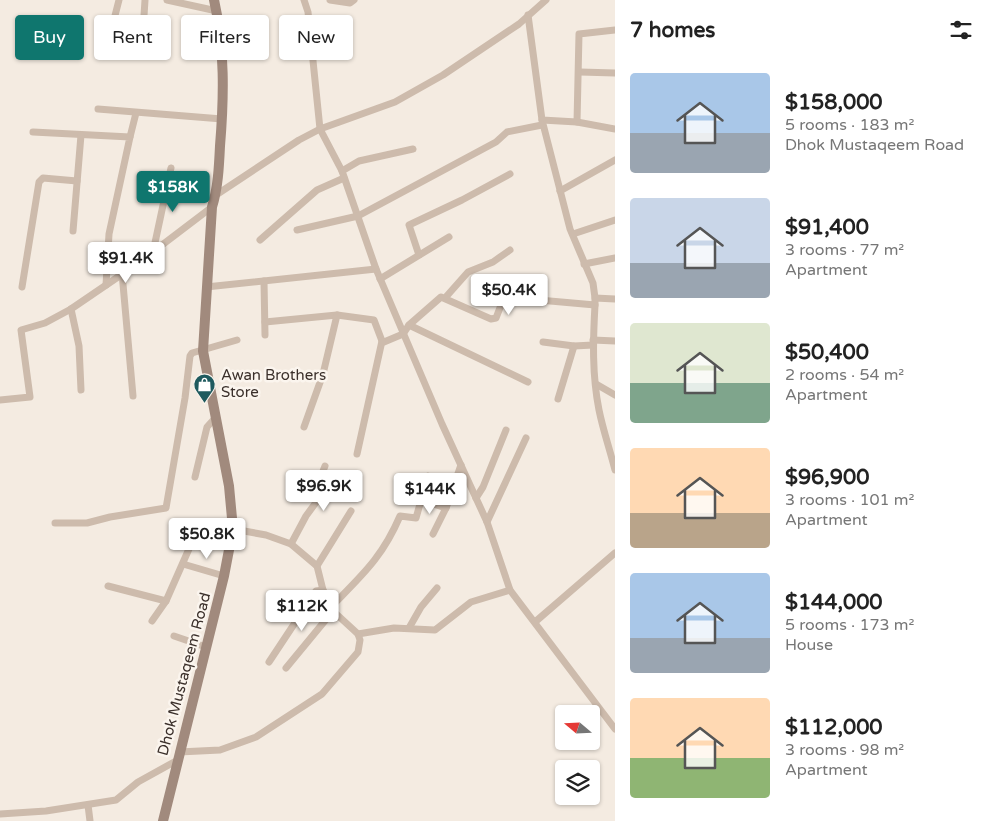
<!DOCTYPE html>
<meta charset="utf-8">
<style>
:root{--surface:#fff;--page:#f6f6f6;--text:#222;--muted:#767676;--accent:#0f766e}
body{margin:0;font-family:"Varela Round",sans-serif;background:var(--page);color:var(--text);height:100vh;display:flex;flex-direction:column;font-size:19px;white-space:nowrap}
*{box-sizing:border-box;margin:0}
p{font-size:16px;color:var(--muted)}
.icon{flex:none;width:28px;height:28px;fill:none;stroke:currentColor;stroke-width:2;stroke-linecap:round;stroke-linejoin:round}
.map{position:relative;flex:1;overflow:hidden}
.panel{display:flex;flex-direction:column;background:var(--surface);width:375px}
.panel>*{flex:none}
.guide{position:absolute;left:15px;top:15px;width:475px;height:45px;display:flex;gap:10px}
.needle{width:32px;rotate:289deg}
.controls{position:absolute;left:555px;top:705px;display:grid;gap:10px}
.controls a{display:grid;place-items:center;width:45px;height:45px;border-radius:5px;background:var(--surface);box-shadow:0 1px 4px #0004;font-size:25px}
.price{position:absolute;translate:-50% -42px;padding:0 11px;border-radius:5px;background:#fff;color:#222;font-size:16px;line-height:32px;filter:drop-shadow(0 1px 2px #0008)}
.price::after{content:'';position:absolute;left:50%;top:30px;width:15px;height:11px;margin-left:-8px;background:inherit;clip-path:polygon(0 0,100% 0,50% 100%)}
.price.current{background:var(--accent);color:#fff}
ul{padding:0;list-style:none}
li{display:flex;align-items:center;gap:15px;height:125px;padding:0 15px}
li span{display:grid;place-items:center;flex:none;width:140px;height:100px;border-radius:5px;color:#555}
li>.icon{margin-inline-start:auto}
span .icon{width:60px;height:60px;fill:#fffc;stroke-width:1}
li b{font-size:21px}
h2{display:flex;justify-content:space-between;align-items:center;height:60px;padding:0 15px;font-size:21px}
.pill{padding:0 18px;border-radius:5px;background:var(--surface);box-shadow:0 1px 4px #0004;font-size:18px;line-height:45px}
.pill.current{background:var(--accent);color:#fff}
main{display:flex;flex:1;min-height:0}
.map>svg:first-child{display:block}
.lines{fill:none;stroke-linecap:round;stroke-linejoin:round}
.street{stroke:#cdbbac;stroke-width:7}
.secondary{stroke:#a18a7d;stroke-width:10}
.labels{text-anchor:middle;stroke-width:5;stroke-linejoin:round;paint-order:stroke}
.poi-label{font-size:15px;fill:#3b302b;stroke:#fbf5ee;text-anchor:start}
.street-label{font-size:15px;fill:#3b302b;stroke:#fbf5ee}
</style>
<main>
<div class="map">
<svg width="615" height="821" viewBox="0 0 615 821">
<rect width="100%" height="100%" fill="#f4ebe1"/>
<g class="lines">
<!-- street -->
<g class="street">
<polyline points="167,0 217,11"/>
<polyline points="304,0 308,12 320,129 342,171"/>
<polyline points="330,0 350,3 354,0"/>
<polyline points="528,15 542,120 577,122 615,129"/>
<polyline points="108,43 119,0"/>
<polyline points="142,47 145,0"/>
<polyline points="580,72 615,73"/>
<polyline points="98,109 222,119"/>
<polyline points="542,120 570,229 593,283 595,298"/>
<polyline points="577,122 579,34 615,30"/>
<polyline points="33,132 130,137 109,234 106,285"/>
<polyline points="130,137 136,113"/>
<polyline points="413,149 359,161 342,171 376,269 442,424 487,522 510,590 615,729"/>
<polyline points="560,191 615,160"/>
<polyline points="216,195 299,140 320,129 395,102 443,75 519,24 546,0"/>
<polyline points="297,230 358,216 496,142 507,132 542,125"/>
<polyline points="73,231 81,135"/>
<polyline points="573,234 615,220"/>
<polyline points="260,240 317,190 344,178"/>
<polyline points="153,252 171,168"/>
<polyline points="419,255 409,225 462,200 510,174"/>
<polyline points="584,264 615,258"/>
<polyline points="122,273 133,396"/>
<polyline points="380,279 449,237"/>
<polyline points="264,281 265,335"/>
<polyline points="22,287 39,182 43,178 77,181"/>
<polyline points="206,287 376,269"/>
<polyline points="445,298 468,272 493,262 510,250"/>
<path d="M595,305C593,340 592,375 599,410C603,430 610,450 615,470"/>
<polyline points="71,309 79,346 81,390"/>
<polyline points="265,322 337,315 374,320 382,341 384,342 403,334 409,325 528,382"/>
<polyline points="409,325 441,297 491,319 496,318 503,300 506,297 595,305 595,298 615,299"/>
<polyline points="593,340 615,341"/>
<polyline points="543,342 574,346 593,345"/>
<polyline points="596,384 615,395"/>
<polyline points="558,399 574,346"/>
<polyline points="0,400 30,397 21,330 45,323 71,309 137,264 212,207"/>
<polyline points="304,427 323,374 337,315"/>
<polyline points="357,454 382,341"/>
<polyline points="195,477 207,427 216,417"/>
<polyline points="476,498 483,487 506,430"/>
<polyline points="421,500 446,508"/>
<polyline points="487,522 526,438"/>
<polyline points="55,523 87,523 110,517 166,508 185,398 190,356 192,353 237,340"/>
<polyline points="433,534 446,508 461,465"/>
<polyline points="291,544 306,516 317,501 318,484 325,466"/>
<polyline points="183,564 224,576"/>
<polyline points="317,566 351,511"/>
<polyline points="108,586 166,601"/>
<path d="M331,607C362,575 382,558 400,516L416,518L428,476"/>
<polyline points="152,621 166,601 192,542"/>
<polyline points="535,622 615,553"/>
<polyline points="409,628 421,607 437,588"/>
<polyline points="358,634 394,628 435,630 471,602 510,590"/>
<polyline points="174,636 206,647"/>
<polyline points="269,662 316,591 323,590"/>
<polyline points="286,668 333,611"/>
<polyline points="179,752 220,750 256,737 322,694 358,652 360,640 358,634 333,611 323,590 317,566 291,544 266,535 233,529"/>
<polyline points="88,805 90,821"/>
<polyline points="0,814 46,811 116,800 138,782 176,761"/>
</g>
<!-- secondary -->
<path class="secondary" d="M163,821L224,576L233,529L229,486L203,351L212,207C218,188 219,167 220,146C224,97 225,48 214,0"/>
</g>
<!-- icons -->
<defs>
<symbol id="shop-pin" viewBox="-11 -11 22 30"><path d="M0 17L-7.5 6A9.5 9.5 0 1 1 7.5 6Z" fill="#1f5a5e" stroke="#fbf5ee"/><path d="M-5-2.5h2.3a2.7 3.5 0 0 1 5.4 0H5L5.5 6h-11ZM-1.5-2.5h3a1.5 2.3 0 0 0-3 0Z" fill="#fff"/></symbol>
</defs>
<g fill-rule="evenodd">
<use href="#shop-pin" x="192" y="372" width="25" height="34"/>
</g>
<g class="labels">
<!-- poi labels -->
<g class="poi-label">
<text x="221" y="380">Awan Brothers<tspan x="221" dy="17">Store</tspan></text>
</g>
<!-- street labels -->
<g class="street-label">
<text transform="translate(184 674) rotate(-75)" y="5">Dhok Mustaqeem Road</text>
</g>
</g>
</svg>
<div class="controls">
<a><svg class="needle" viewBox="-14 -14 28 28"><path d="M0-13l5 13h-10z" fill="#e53935"/><path d="M0 13l5-13h-10z" fill="#767676"/></svg></a>
<a><svg class="icon" aria-label="layers" viewBox="0 0 24 24"><path d="M12 4l9 5-9 5-9-5zM3 14l9 5 9-5"/></svg></a>
</div>
<b class="price current" style="left:173px;top:213px">$158K</b>
<b class="price" style="left:126px;top:284px">$91.4K</b>
<b class="price" style="left:509px;top:316px">$50.4K</b>
<b class="price" style="left:324px;top:512px">$96.9K</b>
<b class="price" style="left:430px;top:515px">$144K</b>
<b class="price" style="left:207px;top:560px">$50.8K</b>
<b class="price" style="left:302px;top:632px">$112K</b>
<div class="guide">
<a class="pill current">Buy</a>
<a class="pill">Rent</a>
<a class="pill">Filters</a>
<a class="pill">New</a>
</div>
</div>
<section class="panel">
<h2>7 homes<svg class="icon" aria-label="filters" viewBox="0 0 24 24"><path d="M4 7h16M4 17h16"/><circle cx="9" cy="7" r="2"/><circle cx="15" cy="17" r="2"/></svg></h2>
<ul>
<li><span style="background:linear-gradient(#a9c7e8 60%,#9aa5b1 0)"><svg class="icon" aria-label="home" viewBox="0 0 24 24"><path d="M3 11l9-7 9 7M6 9v11h12V9"/></svg></span><div><b>$158,000</b><p>5 rooms · 183 m²</p><p>Dhok Mustaqeem Road</p></div></li>
<li><span style="background:linear-gradient(#c9d6e8 65%,#9aa5b1 0)"><svg class="icon" aria-label="home" viewBox="0 0 24 24"><path d="M3 11l9-7 9 7M6 9v11h12V9"/></svg></span><div><b>$91,400</b><p>3 rooms · 77 m²</p><p>Apartment</p></div></li>
<li><span style="background:linear-gradient(#dfe7d0 60%,#7fa58c 0)"><svg class="icon" aria-label="home" viewBox="0 0 24 24"><path d="M3 11l9-7 9 7M6 9v11h12V9"/></svg></span><div><b>$50,400</b><p>2 rooms · 54 m²</p><p>Apartment</p></div></li>
<li><span style="background:linear-gradient(#ffd9b3 65%,#b9a48a 0)"><svg class="icon" aria-label="home" viewBox="0 0 24 24"><path d="M3 11l9-7 9 7M6 9v11h12V9"/></svg></span><div><b>$96,900</b><p>3 rooms · 101 m²</p><p>Apartment</p></div></li>
<li><span style="background:linear-gradient(#a9c7e8 65%,#9aa5b1 0)"><svg class="icon" aria-label="home" viewBox="0 0 24 24"><path d="M3 11l9-7 9 7M6 9v11h12V9"/></svg></span><div><b>$144,000</b><p>5 rooms · 173 m²</p><p>House</p></div></li>
<li><span style="background:linear-gradient(#ffd9b3 60%,#8fb573 0)"><svg class="icon" aria-label="home" viewBox="0 0 24 24"><path d="M3 11l9-7 9 7M6 9v11h12V9"/></svg></span><div><b>$112,000</b><p>3 rooms · 98 m²</p><p>Apartment</p></div></li>
</ul>
</section>
</main>
